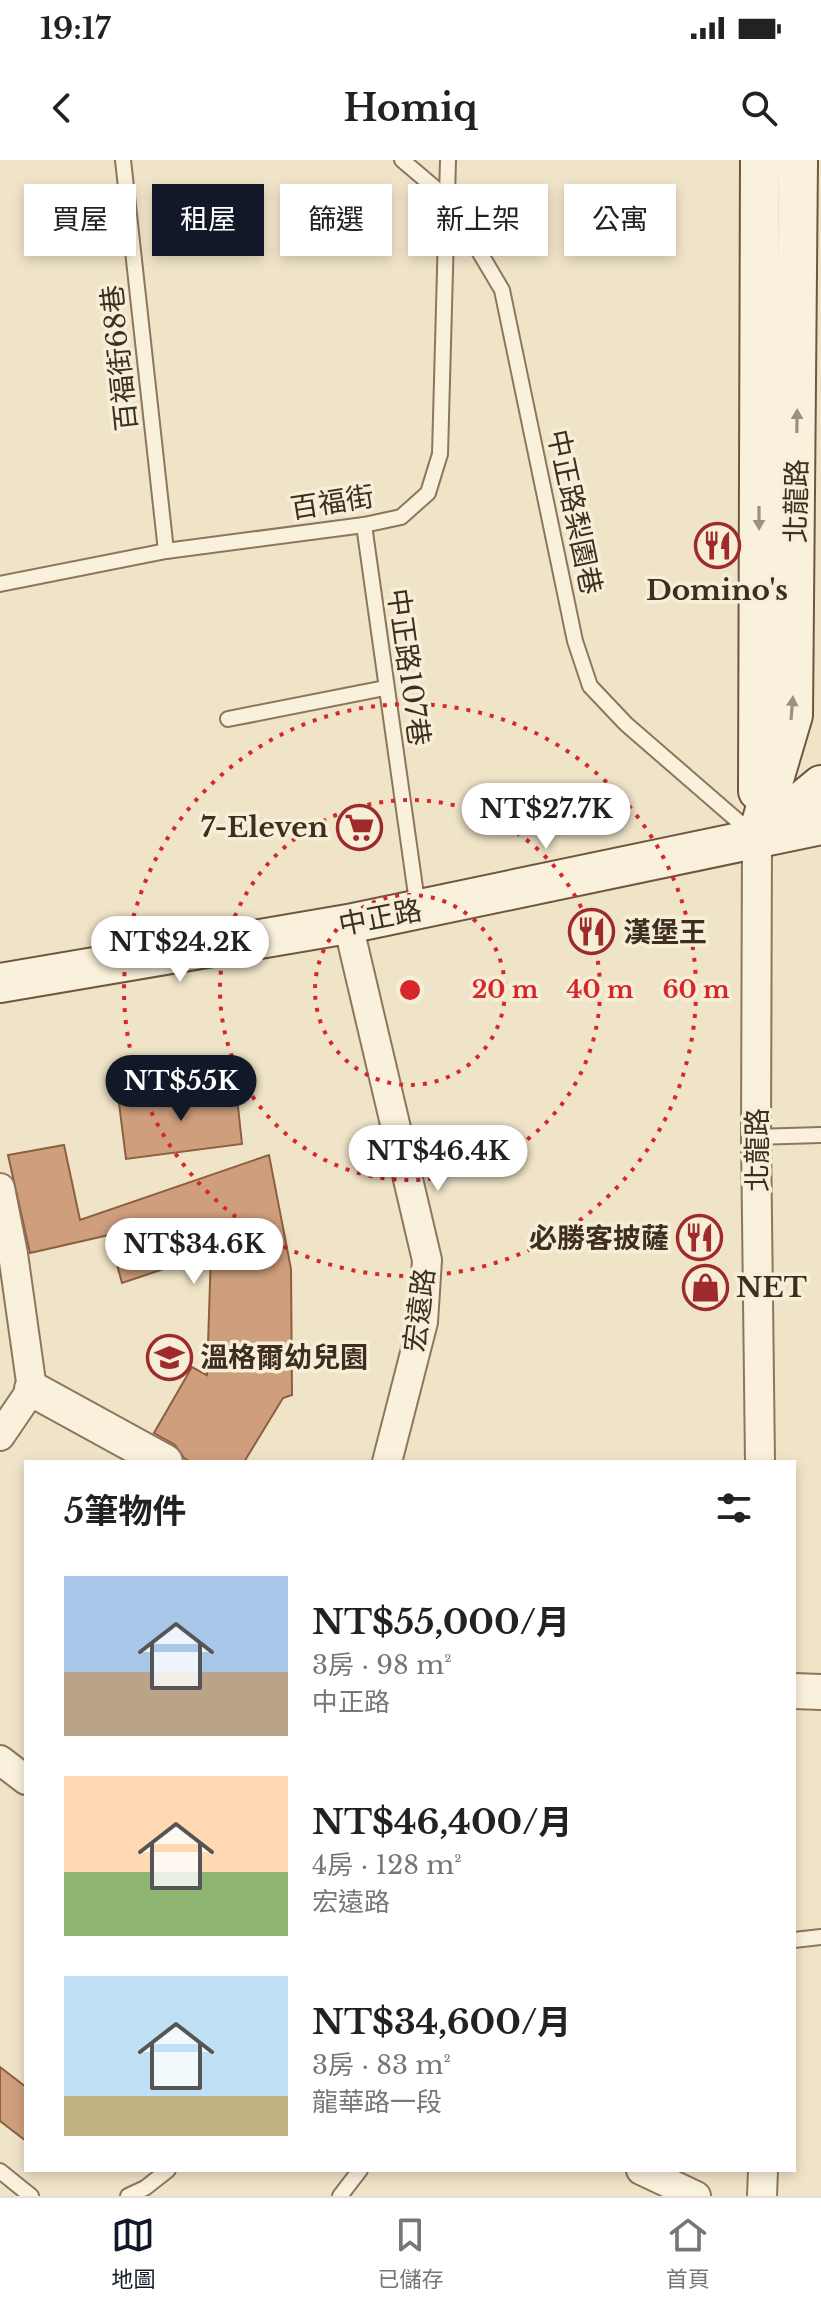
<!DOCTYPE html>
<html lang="zh-TW">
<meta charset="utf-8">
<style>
:root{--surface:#fff;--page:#f2f2f2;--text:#222;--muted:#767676;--line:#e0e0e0;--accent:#111827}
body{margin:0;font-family:"Libre Baskerville","Noto Sans TC",serif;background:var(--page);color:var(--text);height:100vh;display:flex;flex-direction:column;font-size:30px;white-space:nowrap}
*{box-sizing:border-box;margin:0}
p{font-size:26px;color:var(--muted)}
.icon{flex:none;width:44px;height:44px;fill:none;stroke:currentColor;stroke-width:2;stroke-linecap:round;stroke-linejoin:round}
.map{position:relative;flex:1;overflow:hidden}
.side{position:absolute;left:24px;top:1300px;width:772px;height:712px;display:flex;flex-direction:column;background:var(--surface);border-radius:0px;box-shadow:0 4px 12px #0003}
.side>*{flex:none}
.banner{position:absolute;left:24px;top:24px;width:774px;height:72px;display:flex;gap:16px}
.price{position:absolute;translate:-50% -68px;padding:0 18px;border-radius:28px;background:#fff;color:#222;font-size:26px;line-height:52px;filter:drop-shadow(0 2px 4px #0008)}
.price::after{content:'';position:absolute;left:50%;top:48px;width:24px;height:18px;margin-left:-12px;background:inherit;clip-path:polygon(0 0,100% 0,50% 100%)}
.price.current{background:var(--accent);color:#fff}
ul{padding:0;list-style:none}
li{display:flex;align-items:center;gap:24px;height:200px;padding:0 40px}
li span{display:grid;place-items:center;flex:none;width:224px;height:160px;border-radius:0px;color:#555}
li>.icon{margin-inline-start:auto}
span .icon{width:96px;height:96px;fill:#fffc;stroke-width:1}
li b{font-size:34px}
h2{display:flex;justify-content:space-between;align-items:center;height:96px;padding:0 40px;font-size:34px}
.tag{padding:0 28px;border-radius:0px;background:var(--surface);box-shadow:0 4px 12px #0003;font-size:28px;line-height:72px}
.tag.current{background:var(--accent);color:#fff}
.status{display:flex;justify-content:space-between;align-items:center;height:56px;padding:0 40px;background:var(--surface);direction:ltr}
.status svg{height:22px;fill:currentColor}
header{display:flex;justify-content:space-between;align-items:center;height:104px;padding:0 40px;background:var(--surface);font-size:36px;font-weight:700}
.tabs{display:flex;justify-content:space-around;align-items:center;height:112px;border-top:2px solid var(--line);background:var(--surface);font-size:22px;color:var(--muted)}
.tabs a{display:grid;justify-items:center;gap:4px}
.tabs .current{color:var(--accent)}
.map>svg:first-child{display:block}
.building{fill:#cf9f7d;stroke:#8d5f41;stroke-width:2}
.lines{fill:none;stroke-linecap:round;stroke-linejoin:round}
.service-casing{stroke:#8d765c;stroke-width:18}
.minor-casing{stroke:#8d765c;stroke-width:32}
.tertiary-casing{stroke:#8d765c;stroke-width:38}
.secondary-casing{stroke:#6f573f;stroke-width:42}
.service{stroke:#faf1dc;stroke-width:14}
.minor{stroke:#faf1dc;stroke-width:28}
.tertiary{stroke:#faf1dc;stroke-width:34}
.secondary{stroke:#faf1dc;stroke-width:38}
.oneway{fill:#9c907e}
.ring{fill:none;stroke:#d62828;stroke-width:4;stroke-dasharray:4 8}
.labels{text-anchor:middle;stroke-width:7;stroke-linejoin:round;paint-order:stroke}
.street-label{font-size:28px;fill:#3d2e20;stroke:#f7eed8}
.poi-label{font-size:28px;font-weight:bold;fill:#3d2e20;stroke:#f7eed8;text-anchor:start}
.centre{fill:#d62828;stroke:#f7eed8;stroke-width:4}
.ring-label{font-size:24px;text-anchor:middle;font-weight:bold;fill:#d62828;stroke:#f7eed8;stroke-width:7;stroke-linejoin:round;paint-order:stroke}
</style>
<div class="status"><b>19:17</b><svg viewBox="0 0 49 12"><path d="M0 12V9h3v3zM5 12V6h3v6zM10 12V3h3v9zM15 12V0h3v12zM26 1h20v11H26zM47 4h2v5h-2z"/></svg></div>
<header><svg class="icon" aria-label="back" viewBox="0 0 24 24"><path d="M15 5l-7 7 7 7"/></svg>Homiq<svg class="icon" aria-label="search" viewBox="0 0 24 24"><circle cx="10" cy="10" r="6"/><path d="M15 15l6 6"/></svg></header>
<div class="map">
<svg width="821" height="2036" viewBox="0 0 821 2036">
<rect width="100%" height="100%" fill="#f0e4c8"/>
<!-- building -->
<g class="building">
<polygon points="236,928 242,984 126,999 119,943"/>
<polygon points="64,985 80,1060 269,995 291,1109 292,1235 283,1238 244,1302 191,1302 184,1298 175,1285 154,1273 192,1207 207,1215 211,1093 122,1123 109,1075 30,1093 8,995"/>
<polygon points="0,1907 26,1927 26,1981 0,1961"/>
</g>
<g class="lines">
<defs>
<g id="service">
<polyline points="123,0 166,391"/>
<polyline points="402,0 448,39 502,130 575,481 590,526 626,564 754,675"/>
<polyline points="364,365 418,749"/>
<polyline points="0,424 166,391 364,365 401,357 428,333 440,294 448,0"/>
<polyline points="228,559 385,528"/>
<polyline points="756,977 821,975"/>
<polyline points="794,1780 821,1777"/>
<polyline points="0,2011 31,2036"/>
<polyline points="128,2036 145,2028 168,2010"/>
<polyline points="340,2036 360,2010"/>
</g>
<g id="minor">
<polyline points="757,677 756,977 760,1302"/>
<polyline points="348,764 427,1100 423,1162 387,1302"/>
<polyline points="0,1028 13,1094 32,1229 0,1276"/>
<polyline points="0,1600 26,1620"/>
<polyline points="641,2010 696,2036"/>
<polyline points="762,2036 763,2010"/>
</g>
<g id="tertiary">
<polyline points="32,1229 165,1302"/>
<polyline points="794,1531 821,1532"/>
</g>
<g id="secondary">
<polyline points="758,631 760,0"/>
<polyline points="762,674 821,625"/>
<polyline points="757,677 793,555 798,0"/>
<polyline points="0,823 348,764 821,665"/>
</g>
</defs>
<!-- service casing -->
<use href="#service" class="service-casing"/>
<!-- minor casing -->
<use href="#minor" class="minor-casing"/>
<!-- tertiary casing -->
<use href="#tertiary" class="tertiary-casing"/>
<!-- secondary casing -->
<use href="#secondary" class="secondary-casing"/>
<!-- service -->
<use href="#service" class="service"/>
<!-- minor -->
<use href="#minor" class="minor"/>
<!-- tertiary -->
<use href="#tertiary" class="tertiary"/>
<!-- secondary -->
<use href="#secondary" class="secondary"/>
</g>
<!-- one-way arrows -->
<defs><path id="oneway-solid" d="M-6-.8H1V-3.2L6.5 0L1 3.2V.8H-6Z" transform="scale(2)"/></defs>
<g class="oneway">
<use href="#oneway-solid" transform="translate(797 261) rotate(-89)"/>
<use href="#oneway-solid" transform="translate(759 358) rotate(90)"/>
<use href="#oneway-solid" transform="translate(792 548) rotate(-85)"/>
</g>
<!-- distance rings -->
<g class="ring">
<circle cx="410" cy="830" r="95"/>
<circle cx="410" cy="830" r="190"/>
<circle cx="410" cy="830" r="286"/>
</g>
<!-- icons -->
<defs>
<symbol id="restaurant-ring" viewBox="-11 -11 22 22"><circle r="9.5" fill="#f7eed8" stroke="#9e2a2b" stroke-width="1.5"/><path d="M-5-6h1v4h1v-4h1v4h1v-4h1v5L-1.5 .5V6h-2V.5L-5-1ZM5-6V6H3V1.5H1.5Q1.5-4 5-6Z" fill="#9e2a2b"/></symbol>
<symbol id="supermarket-ring" viewBox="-11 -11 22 22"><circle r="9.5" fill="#f7eed8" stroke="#9e2a2b" stroke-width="1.5"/><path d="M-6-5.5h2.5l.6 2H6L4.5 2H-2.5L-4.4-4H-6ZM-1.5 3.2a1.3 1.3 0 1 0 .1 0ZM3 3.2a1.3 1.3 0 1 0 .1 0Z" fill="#9e2a2b"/></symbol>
<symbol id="shop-ring" viewBox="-11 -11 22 22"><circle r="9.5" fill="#f7eed8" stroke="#9e2a2b" stroke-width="1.5"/><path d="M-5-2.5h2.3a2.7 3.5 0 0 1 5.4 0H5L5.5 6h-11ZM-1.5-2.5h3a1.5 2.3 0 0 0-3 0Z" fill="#9e2a2b"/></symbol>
<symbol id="school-ring" viewBox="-11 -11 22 22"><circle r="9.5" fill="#f7eed8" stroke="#9e2a2b" stroke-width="1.5"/><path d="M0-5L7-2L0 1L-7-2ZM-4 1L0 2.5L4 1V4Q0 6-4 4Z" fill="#9e2a2b"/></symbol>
</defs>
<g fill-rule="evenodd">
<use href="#restaurant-ring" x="692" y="360" width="51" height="51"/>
<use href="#supermarket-ring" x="334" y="642" width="51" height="51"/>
<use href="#restaurant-ring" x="566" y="746" width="51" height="51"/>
<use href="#restaurant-ring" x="674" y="1052" width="51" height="51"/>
<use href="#shop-ring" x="680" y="1102" width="51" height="51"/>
<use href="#school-ring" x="144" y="1172" width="51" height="51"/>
</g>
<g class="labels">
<!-- street labels -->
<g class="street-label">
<text transform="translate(119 198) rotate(-96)" y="10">百福街68巷</text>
<text transform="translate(796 341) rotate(-89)" y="10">北龍路</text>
<text transform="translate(332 342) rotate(-9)" y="10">百福街</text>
<text transform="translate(575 352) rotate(78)" y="10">中正路梨園巷</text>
<text transform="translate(409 507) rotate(82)" y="10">中正路107巷</text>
<text transform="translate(380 757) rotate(-11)" y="10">中正路</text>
<text transform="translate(757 990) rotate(-90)" y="10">北龍路</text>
<text transform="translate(419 1150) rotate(-83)" y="10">宏遠路</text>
</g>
<!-- poi labels -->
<g class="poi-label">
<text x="717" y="440" text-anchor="middle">Domino's</text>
<text x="328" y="677" text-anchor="end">7-Eleven</text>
<text x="623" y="782">漢堡王</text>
<text x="669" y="1088" text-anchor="end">必勝客披薩</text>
<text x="736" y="1137">NET</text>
<text x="200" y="1207">溫格爾幼兒園</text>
</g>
</g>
<circle cx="410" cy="830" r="12" class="centre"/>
<g class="ring-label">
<text x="505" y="838">20 m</text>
<text x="600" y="838">40 m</text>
<text x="696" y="838">60 m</text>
</g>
</svg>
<b class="price" style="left:546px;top:691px">NT$27.7K</b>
<b class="price" style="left:180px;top:824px">NT$24.2K</b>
<b class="price current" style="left:181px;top:963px">NT$55K</b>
<b class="price" style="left:438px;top:1033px">NT$46.4K</b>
<b class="price" style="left:194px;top:1126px">NT$34.6K</b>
<div class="banner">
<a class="tag">買屋</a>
<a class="tag current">租屋</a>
<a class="tag">篩選</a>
<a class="tag">新上架</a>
<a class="tag">公寓</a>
</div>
<section class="side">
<h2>5筆物件<svg class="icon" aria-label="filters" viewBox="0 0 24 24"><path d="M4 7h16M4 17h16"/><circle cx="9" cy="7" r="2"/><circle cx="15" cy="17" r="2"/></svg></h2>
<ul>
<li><span style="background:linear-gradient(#a9c7e8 60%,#b9a48a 0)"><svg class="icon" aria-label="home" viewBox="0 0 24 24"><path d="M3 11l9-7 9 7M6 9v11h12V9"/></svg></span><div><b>NT$55,000/月</b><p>3房 · 98 m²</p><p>中正路</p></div></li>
<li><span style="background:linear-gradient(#ffd9b3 60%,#8fb573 0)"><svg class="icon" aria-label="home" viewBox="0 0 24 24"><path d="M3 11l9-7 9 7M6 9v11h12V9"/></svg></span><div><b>NT$46,400/月</b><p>4房 · 128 m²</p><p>宏遠路</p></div></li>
<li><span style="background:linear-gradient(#bfe0f5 75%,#c2b280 0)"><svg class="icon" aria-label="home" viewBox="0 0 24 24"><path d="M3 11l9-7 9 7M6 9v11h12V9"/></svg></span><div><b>NT$34,600/月</b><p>3房 · 83 m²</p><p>龍華路一段</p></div></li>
</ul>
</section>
</div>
<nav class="tabs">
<a class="current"><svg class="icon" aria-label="map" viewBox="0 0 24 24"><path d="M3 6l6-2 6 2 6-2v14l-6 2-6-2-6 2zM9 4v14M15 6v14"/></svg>地圖</a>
<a><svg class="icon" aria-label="saved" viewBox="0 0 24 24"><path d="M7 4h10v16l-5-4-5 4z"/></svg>已儲存</a>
<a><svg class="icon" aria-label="home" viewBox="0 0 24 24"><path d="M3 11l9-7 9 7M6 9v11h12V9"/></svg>首頁</a>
</nav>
